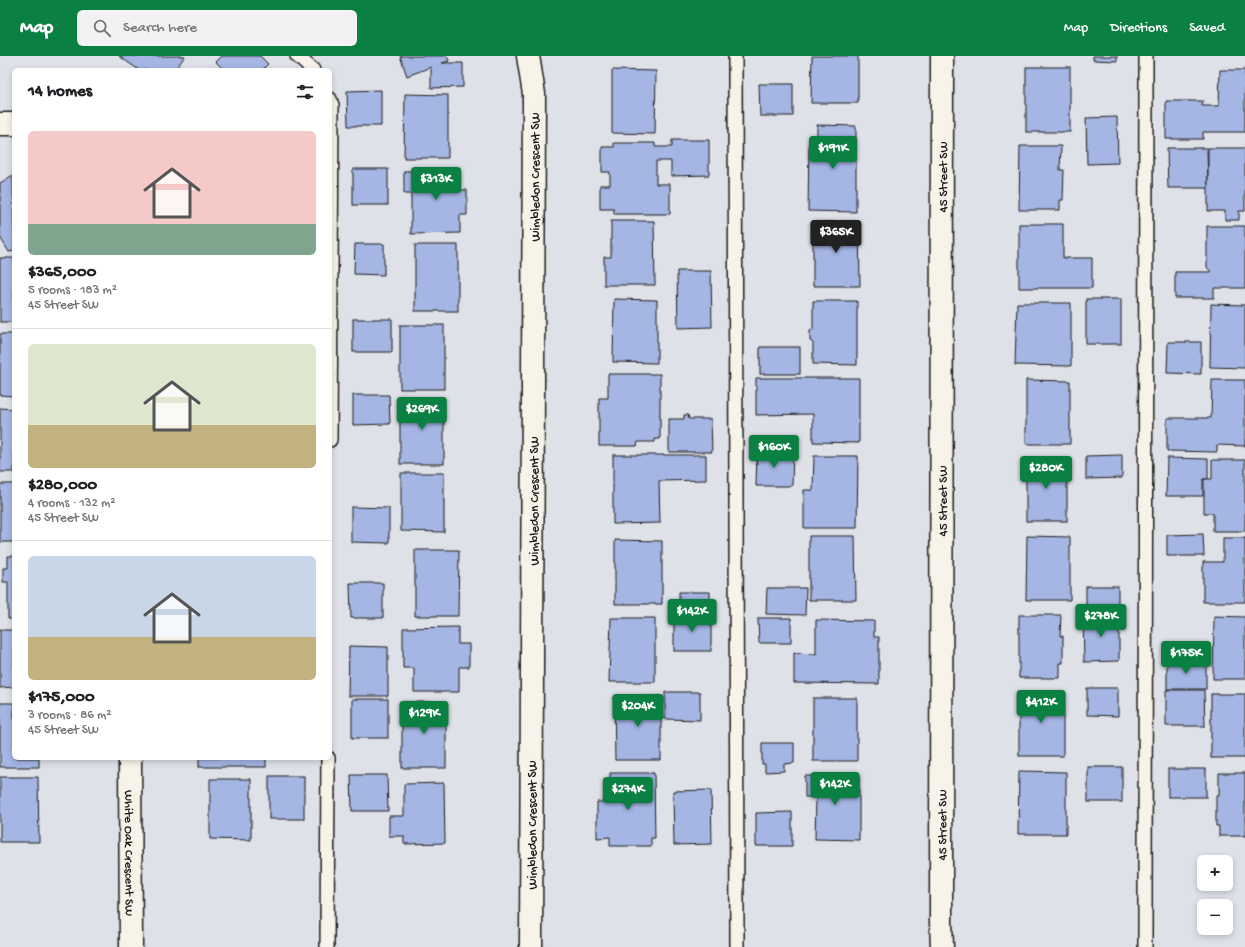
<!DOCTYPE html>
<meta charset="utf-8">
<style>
:root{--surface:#fff;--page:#f2f2f2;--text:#202124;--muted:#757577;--line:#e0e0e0;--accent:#0b8043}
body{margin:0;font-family:"Gochi Hand",sans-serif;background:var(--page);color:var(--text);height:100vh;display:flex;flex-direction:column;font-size:15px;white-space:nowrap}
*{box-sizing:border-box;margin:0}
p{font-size:13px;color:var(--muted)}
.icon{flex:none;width:22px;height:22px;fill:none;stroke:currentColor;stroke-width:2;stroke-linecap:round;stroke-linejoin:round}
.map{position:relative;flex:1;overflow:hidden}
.details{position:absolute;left:12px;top:12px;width:320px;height:692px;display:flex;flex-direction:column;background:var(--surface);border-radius:6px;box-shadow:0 2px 6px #0003}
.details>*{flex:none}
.tools{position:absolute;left:1197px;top:799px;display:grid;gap:8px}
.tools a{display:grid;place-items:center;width:36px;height:36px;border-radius:6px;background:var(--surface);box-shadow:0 2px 6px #0003;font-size:20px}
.price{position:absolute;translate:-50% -34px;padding:0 9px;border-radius:4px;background:var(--accent);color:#fff;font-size:13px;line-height:26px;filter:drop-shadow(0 1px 2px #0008)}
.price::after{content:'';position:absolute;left:50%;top:24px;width:12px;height:9px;margin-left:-6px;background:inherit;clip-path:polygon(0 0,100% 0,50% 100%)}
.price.on{background:#222;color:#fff}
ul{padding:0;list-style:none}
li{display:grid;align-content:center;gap:8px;height:212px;padding:0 16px}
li+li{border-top:1px solid var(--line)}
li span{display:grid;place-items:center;height:124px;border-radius:6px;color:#555}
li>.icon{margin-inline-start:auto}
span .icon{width:72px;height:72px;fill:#fffc;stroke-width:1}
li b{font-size:17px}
h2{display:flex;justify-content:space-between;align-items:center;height:48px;padding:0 16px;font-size:17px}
header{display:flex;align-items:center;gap:24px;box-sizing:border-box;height:56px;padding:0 20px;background:var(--accent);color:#fff}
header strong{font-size:19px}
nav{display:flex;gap:22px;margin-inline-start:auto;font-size:14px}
.search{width:280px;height:36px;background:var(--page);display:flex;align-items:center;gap:10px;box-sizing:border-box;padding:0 14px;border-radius:6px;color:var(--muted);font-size:15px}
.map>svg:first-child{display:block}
.building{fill:#a5b6e5;stroke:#1c1c1c}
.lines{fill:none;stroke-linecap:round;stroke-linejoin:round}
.service-casing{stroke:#1c1c1c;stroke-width:16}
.minor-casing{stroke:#1c1c1c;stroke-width:25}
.service{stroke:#f7f3e8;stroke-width:13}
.minor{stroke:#f7f3e8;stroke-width:22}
.labels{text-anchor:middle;stroke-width:4;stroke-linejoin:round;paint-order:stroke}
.street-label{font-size:13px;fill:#1c1c1c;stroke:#f7f3e8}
</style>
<header>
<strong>Map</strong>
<div class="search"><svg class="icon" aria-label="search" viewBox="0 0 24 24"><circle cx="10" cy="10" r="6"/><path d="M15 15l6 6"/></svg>Search here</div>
<nav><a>Map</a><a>Directions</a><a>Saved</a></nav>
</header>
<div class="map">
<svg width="1245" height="891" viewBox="0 0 1245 891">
<rect width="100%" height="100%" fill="#dee1e7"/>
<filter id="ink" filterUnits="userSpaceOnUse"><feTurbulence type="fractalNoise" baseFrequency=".025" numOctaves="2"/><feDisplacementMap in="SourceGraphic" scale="8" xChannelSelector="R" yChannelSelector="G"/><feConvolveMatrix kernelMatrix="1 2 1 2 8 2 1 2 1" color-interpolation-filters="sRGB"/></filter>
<g filter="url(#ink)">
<!-- building -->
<g class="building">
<polygon points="119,0 185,0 175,14 139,14"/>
<polygon points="222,0 260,0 268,8 262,14 224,14 216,6"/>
<polygon points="400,0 447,0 449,5 442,7 463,7 463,31 431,32 431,11 407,20"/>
<polygon points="812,0 858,0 858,47 811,47"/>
<polygon points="1093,0 1117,0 1117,5 1093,4"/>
<rect x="1026" y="11" width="44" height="65"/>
<polygon points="612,14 656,15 655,78 612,77"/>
<polygon points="1220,14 1245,14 1245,76 1203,76 1203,83 1166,83 1166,45 1203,45 1202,50 1219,50"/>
<polygon points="759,28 793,28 793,60 760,60"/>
<polygon points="381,34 381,70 348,70 347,35"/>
<polygon points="405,38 448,39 448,102 404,102"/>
<polygon points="1117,61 1118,107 1087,108 1086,62"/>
<polygon points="817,69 856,70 856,156 808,155 809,86 817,86"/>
<polygon points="672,84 709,84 709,119 671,120 671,105 656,105 656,128 670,128 670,158 614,158 614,153 600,153 600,129 610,129 610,116 602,116 602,91 614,91 614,87 655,87 655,91 672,91"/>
<polygon points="1020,90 1061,90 1060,114 1064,114 1063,144 1060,144 1060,154 1019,154"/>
<polygon points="1167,92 1207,92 1208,132 1168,132"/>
<polygon points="1208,92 1245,92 1245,155 1239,155 1239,164 1225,164 1225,155 1208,155"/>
<rect x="353" y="113" width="35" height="36"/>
<polygon points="404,115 460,115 460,134 467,134 467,159 460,159 460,177 411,178 411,138 404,138"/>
<polygon points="13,119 14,195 9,196 0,181 0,127"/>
<polygon points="611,165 654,165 655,229 604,229 604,201 611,201"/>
<polygon points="813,166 859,166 860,230 813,230"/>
<polygon points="1019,168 1063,168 1063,202 1092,202 1092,232 1019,232"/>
<polygon points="1207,170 1245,170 1245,232 1214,232 1214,242 1175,242 1175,216 1211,216 1207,211"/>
<polygon points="355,188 384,188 384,219 354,218"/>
<rect x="415" y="189" width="43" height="66"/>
<rect x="0" y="202" width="14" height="64"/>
<polygon points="677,215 711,215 712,271 678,272"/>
<polygon points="614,243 657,244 657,307 613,306"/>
<rect x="1086" y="243" width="35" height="45"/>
<polygon points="813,245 857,245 857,309 813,308 813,287 810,285 810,275 813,273"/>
<polygon points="1017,247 1071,247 1071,310 1015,309"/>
<polygon points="1211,248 1245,249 1245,312 1210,311"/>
<rect x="353" y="263" width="39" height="33"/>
<rect x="400" y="269" width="44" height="64"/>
<polygon points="0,278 14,278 14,340 0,339"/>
<polygon points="1168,286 1201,286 1201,318 1167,317"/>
<rect x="760" y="291" width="40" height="27"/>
<polygon points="608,318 660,318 660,383 655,383 655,386 638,386 637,390 599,390 599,342 608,342"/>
<polygon points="756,322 859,322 859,387 813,386 813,358 756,359"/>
<polygon points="1026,324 1070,325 1070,388 1026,388"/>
<polygon points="1212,324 1245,324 1245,390 1217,389 1217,396 1167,395 1167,362 1211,362"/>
<polygon points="353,339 389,339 390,368 353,369"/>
<rect x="400" y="342" width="44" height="66"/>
<polygon points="0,352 14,353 14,416 0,416"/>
<polygon points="684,359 688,359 689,363 711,363 712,396 669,396 669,363 684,363"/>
<polygon points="757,396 793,396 792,430 756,430"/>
<polygon points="613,399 706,399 706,424 659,425 660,467 613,468"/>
<polygon points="1122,399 1122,422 1086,423 1086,400"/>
<polygon points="814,400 858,400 857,472 804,472 804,434 813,434"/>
<polygon points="1167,402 1208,403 1208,423 1203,423 1203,440 1166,440"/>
<rect x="1026" y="403" width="41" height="62"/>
<polygon points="1212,404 1245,404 1245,475 1213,475 1213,457 1204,457 1204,423 1212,423"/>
<polygon points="401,417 444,417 444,476 401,475"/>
<rect x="0" y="428" width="14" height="58"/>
<polygon points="351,451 389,452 389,487 351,486"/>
<polygon points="1203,478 1204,500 1167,500 1167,479"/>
<polygon points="809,480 855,480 856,544 809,544"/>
<polygon points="1027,480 1070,481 1070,544 1026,544"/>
<polygon points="1223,482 1245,482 1245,546 1203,546 1203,506 1223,506"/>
<polygon points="615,484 662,485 662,548 615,548"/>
<polygon points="415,494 459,494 458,560 415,560"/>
<polygon points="8,500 14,500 14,563 8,563 8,526 3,526 3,512 8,512"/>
<polygon points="350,527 383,527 383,562 351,562"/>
<rect x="1086" y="530" width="32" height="22"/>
<polygon points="767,532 806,532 805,559 766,558"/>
<polygon points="679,536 710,536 710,554 679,553"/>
<polygon points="1083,558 1119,558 1119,605 1084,606"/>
<rect x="674" y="559" width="37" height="36"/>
<polygon points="1019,559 1061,559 1060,580 1063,580 1063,607 1060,607 1060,622 1019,622"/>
<polygon points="1214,560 1245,561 1245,623 1213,623"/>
<polygon points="611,562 655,562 655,626 609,626"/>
<polygon points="758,562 791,562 791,587 759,587"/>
<polygon points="816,564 874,565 874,581 879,581 879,628 794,627 794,597 816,598"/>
<polygon points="458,571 458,588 469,588 469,611 459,611 459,636 414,636 414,612 403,612 403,572"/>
<polygon points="0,574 14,574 14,631 0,632"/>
<polygon points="349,590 388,591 388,640 348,640"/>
<rect x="1167" y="605" width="39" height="28"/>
<polygon points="1087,632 1118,632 1118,660 1087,659"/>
<polygon points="1166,634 1204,634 1205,670 1166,670"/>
<polygon points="665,636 700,636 700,664 665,663"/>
<rect x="1019" y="637" width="44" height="63"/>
<rect x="1211" y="638" width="34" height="64"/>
<polygon points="661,640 661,704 615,704 614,641"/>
<rect x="813" y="642" width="44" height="63"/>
<rect x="352" y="643" width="36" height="39"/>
<rect x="402" y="646" width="44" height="66"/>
<polygon points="0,647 14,647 14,702 39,702 39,711 0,711"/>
<polygon points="762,687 794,687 794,707 784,708 784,715 765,716 765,708 762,708"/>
<rect x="199" y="702" width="67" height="9"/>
<rect x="1088" y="711" width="34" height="35"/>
<rect x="1168" y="713" width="38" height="28"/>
<polygon points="1019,715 1066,716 1066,778 1018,778"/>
<polygon points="610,717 654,717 655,782 651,782 651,790 610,790 610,781 597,782 597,746 610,746"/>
<polygon points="1219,717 1245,717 1245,780 1219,780 1219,770 1216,770 1216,740 1219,740"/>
<polygon points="351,719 387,719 388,755 352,755"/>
<rect x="269" y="720" width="35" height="43"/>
<polygon points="805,720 859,720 859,784 815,783 816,741 805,741"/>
<polygon points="0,721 38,721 39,786 0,786"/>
<polygon points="210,723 251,723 251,784 210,783"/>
<polygon points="444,727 445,787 404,788 404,780 389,780 389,760 404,760 404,728"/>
<polygon points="711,734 712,788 674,789 673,735"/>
<polygon points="792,756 792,790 756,790 756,757"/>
</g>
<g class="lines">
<defs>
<g id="service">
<polyline points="297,0 313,14"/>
<polyline points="735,0 737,891"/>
<polyline points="330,43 332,49 330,384"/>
<polyline points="327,891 328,702"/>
<polyline points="1145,891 1146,0"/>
</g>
<g id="minor">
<polyline points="528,0 534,38 531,891"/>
<polyline points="0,68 14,68"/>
<path id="s1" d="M130,702L131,891"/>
<path id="s2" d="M942,891L941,866L942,0"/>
</g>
</defs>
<!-- service casing -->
<use href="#service" class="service-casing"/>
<!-- minor casing -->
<use href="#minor" class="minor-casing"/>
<!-- service -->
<use href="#service" class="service"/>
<!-- minor -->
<use href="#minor" class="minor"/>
</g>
</g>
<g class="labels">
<!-- street labels -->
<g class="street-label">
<text transform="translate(534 121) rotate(-90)" y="5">Wimbledon Crescent SW</text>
<text dy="5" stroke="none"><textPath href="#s2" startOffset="770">45 Street SW</textPath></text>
<text transform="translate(533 445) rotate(-90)" y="5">Wimbledon Crescent SW</text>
<text dy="5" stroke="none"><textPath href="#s2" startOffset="446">45 Street SW</textPath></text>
<text transform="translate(531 769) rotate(-90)" y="5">Wimbledon Crescent SW</text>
<text dy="5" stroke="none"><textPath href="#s2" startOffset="122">45 Street SW</textPath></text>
<text dy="5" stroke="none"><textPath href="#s1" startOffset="95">White Oak Crescent SW</textPath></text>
</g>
</g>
</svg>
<div class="tools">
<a>+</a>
<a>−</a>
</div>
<b class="price" style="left:833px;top:114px">$191K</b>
<b class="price" style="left:436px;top:145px">$313K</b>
<b class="price on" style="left:836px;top:198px">$365K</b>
<b class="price" style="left:422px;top:375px">$269K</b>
<b class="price" style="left:774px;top:413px">$160K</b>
<b class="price" style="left:1046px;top:434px">$280K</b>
<b class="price" style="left:692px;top:577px">$142K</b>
<b class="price" style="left:1101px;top:582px">$278K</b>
<b class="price" style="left:1186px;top:619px">$175K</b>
<b class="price" style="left:1041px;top:668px">$412K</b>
<b class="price" style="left:638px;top:672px">$204K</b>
<b class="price" style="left:424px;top:679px">$129K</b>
<b class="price" style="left:835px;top:750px">$142K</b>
<b class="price" style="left:628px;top:755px">$274K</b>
<section class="details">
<h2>14 homes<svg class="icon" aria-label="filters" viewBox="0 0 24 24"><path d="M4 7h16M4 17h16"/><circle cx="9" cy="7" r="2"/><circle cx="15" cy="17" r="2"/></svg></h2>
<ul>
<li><span style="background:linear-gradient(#f6c9c9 75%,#7fa58c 0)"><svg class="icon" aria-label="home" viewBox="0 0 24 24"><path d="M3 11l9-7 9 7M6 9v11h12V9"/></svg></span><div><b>$365,000</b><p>5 rooms · 183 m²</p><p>45 Street SW</p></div></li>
<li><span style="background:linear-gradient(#dfe7d0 65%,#c2b280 0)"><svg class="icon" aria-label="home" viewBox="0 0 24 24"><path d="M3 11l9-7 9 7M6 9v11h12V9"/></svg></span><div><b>$280,000</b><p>4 rooms · 132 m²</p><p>45 Street SW</p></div></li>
<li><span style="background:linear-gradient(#c9d6e8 65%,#c2b280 0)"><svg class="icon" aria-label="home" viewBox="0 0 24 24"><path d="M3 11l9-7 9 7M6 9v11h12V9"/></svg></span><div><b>$175,000</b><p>3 rooms · 86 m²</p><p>45 Street SW</p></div></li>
</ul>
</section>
</div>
